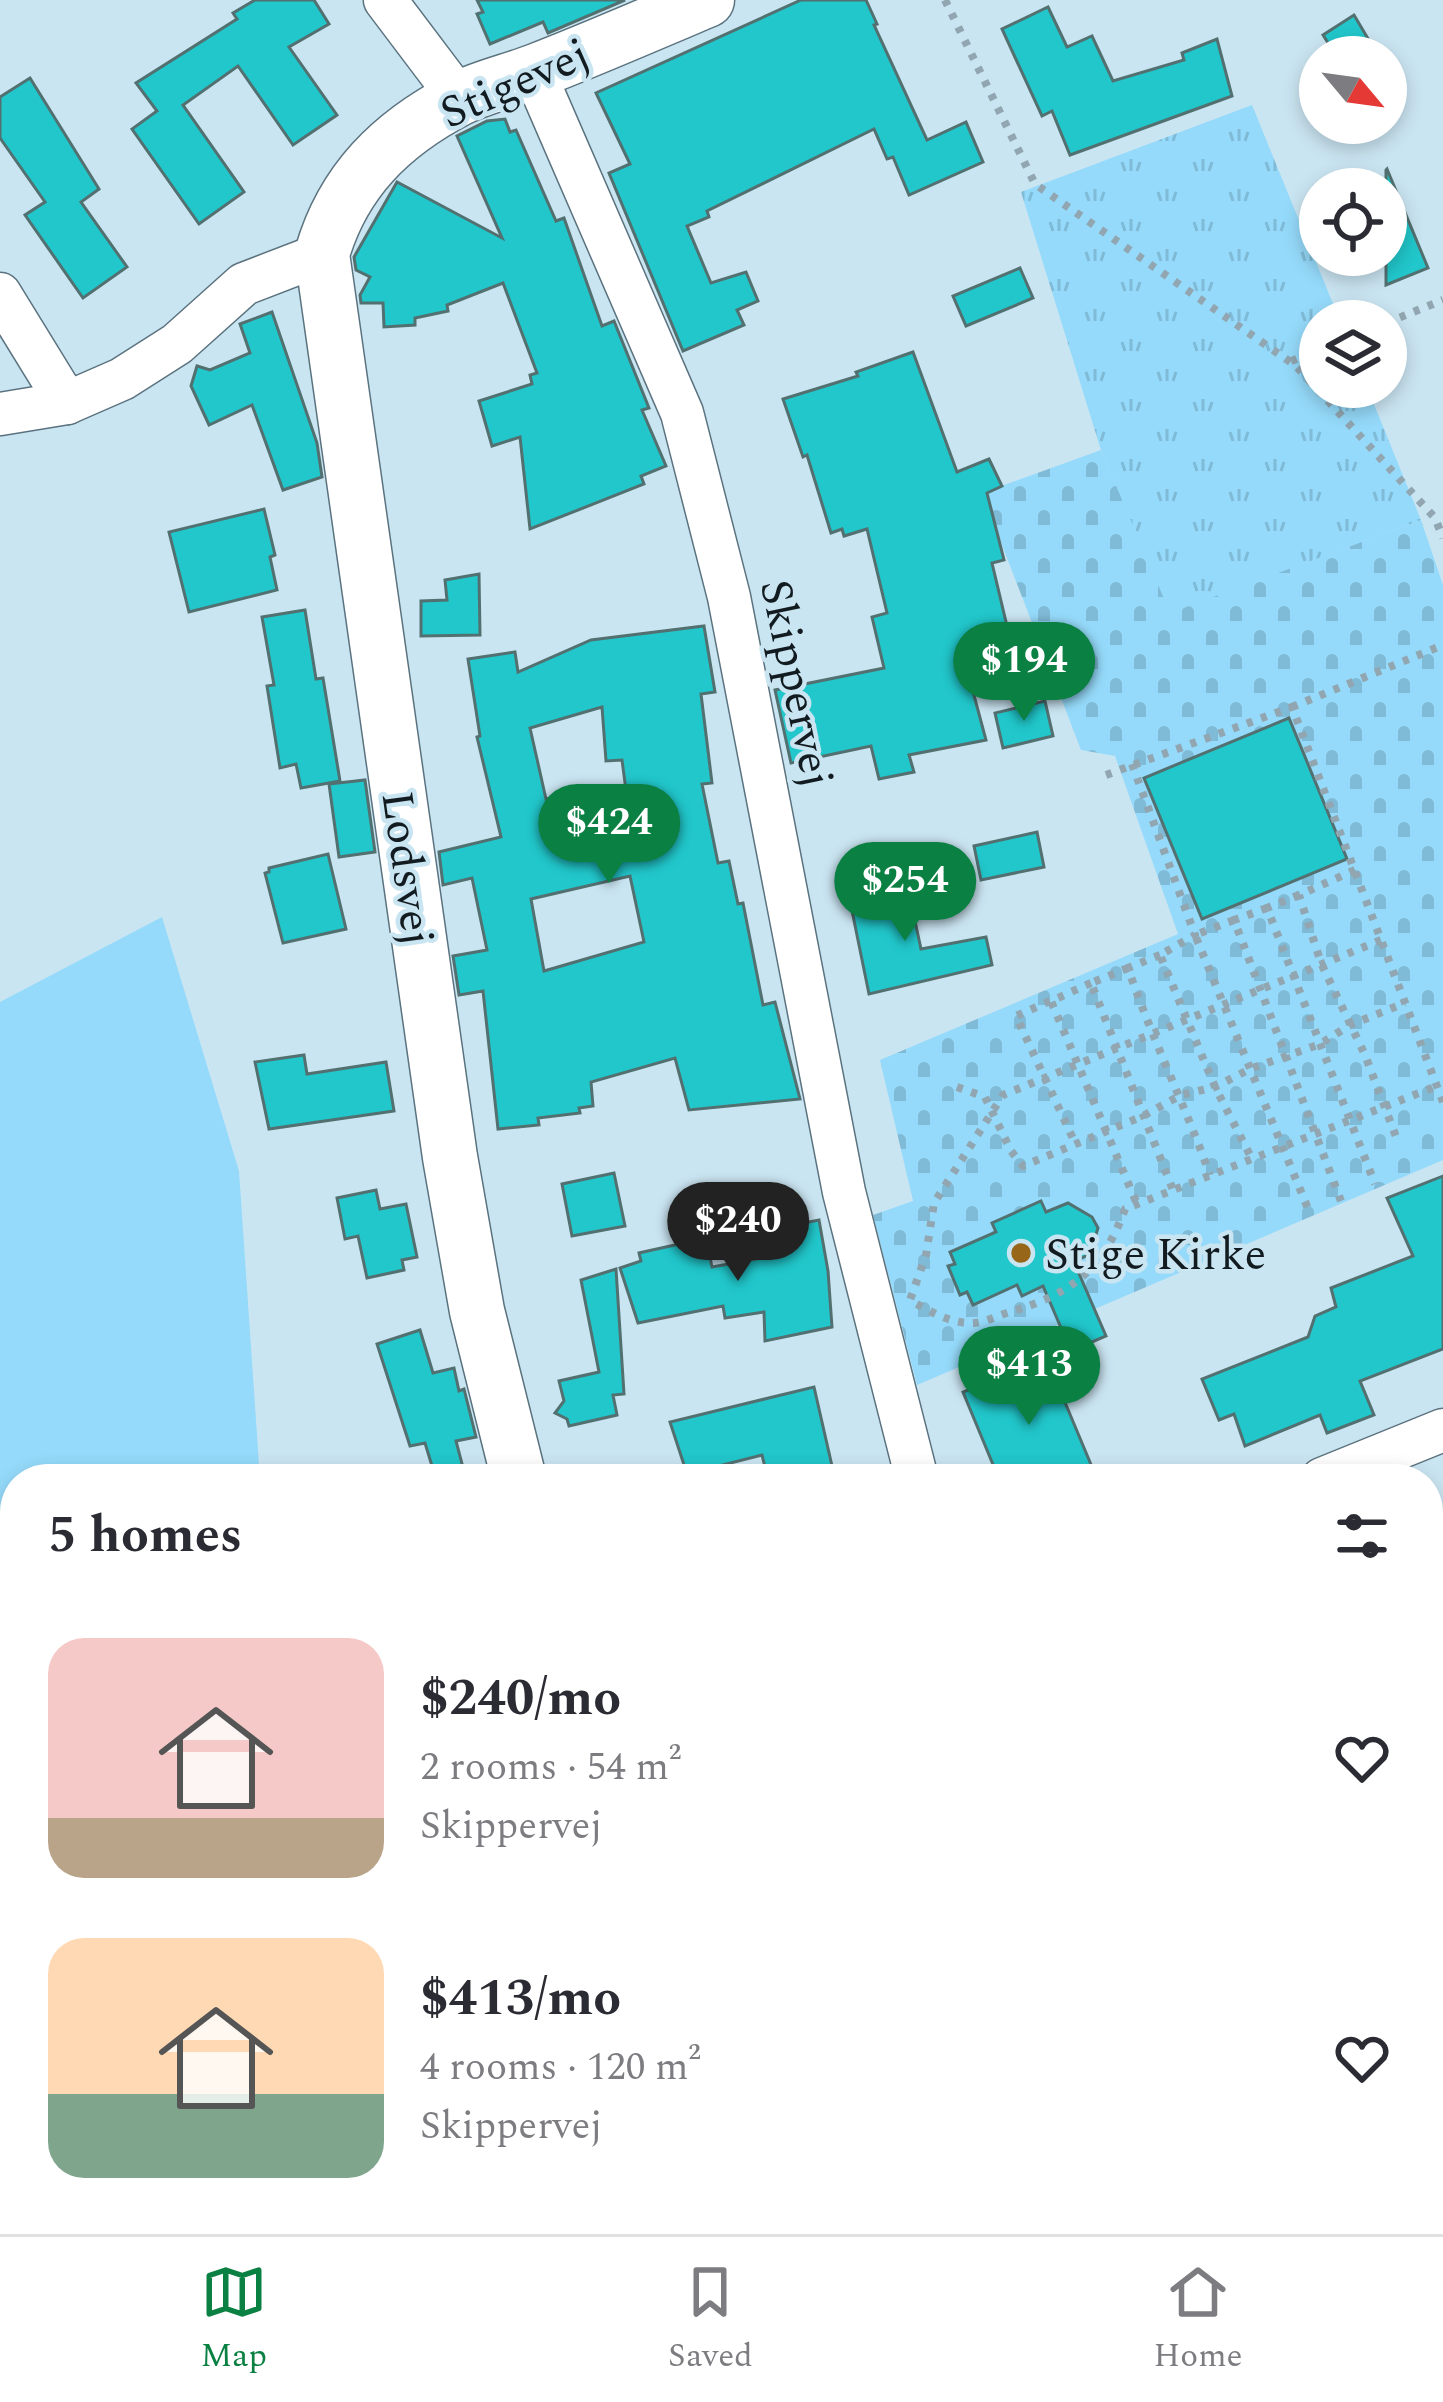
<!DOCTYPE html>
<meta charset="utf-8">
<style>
:root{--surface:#fff;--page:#f7f7f7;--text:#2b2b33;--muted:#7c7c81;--line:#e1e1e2;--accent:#0b8043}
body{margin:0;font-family:Spectral,serif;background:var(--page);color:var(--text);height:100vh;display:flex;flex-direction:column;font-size:45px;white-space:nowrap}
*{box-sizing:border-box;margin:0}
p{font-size:39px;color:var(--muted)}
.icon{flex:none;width:66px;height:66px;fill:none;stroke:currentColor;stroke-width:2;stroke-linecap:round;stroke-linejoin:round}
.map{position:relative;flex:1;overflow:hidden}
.sheet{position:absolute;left:0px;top:1464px;width:1443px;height:771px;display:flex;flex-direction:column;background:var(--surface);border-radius:48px 48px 0 0;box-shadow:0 6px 18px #0003}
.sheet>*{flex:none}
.needle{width:78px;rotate:119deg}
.tools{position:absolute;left:1299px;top:36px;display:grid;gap:24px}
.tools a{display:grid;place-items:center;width:108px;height:108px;border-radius:50%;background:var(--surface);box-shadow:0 6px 18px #0003;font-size:60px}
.price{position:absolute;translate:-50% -102px;padding:0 27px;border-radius:42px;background:var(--accent);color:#fff;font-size:39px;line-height:78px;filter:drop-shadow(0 3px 6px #0008)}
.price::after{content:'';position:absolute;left:50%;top:72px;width:36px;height:27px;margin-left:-18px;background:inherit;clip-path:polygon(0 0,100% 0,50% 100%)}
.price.on{background:#222;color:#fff}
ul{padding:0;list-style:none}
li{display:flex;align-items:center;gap:36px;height:300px;padding:0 48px}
li span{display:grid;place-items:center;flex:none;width:336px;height:240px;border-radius:36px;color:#555}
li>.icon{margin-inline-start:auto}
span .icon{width:144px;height:144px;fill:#fffc;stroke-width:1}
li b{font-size:51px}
h2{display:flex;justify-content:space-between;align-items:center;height:144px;padding:0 48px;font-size:51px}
.tab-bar{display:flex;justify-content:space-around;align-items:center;height:168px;border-top:3px solid var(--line);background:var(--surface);font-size:33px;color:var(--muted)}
.tab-bar a{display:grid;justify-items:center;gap:6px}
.tab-bar .on{color:var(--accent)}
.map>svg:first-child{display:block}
.green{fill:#95dafa}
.cemetery{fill:url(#cemetery-stones)}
.park{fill:url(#park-tufts)}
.building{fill:#21c7cb;stroke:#537071;stroke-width:3;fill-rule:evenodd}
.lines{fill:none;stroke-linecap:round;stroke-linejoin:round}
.minor-casing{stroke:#5b737f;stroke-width:45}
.tertiary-casing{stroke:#5b737f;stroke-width:57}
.path{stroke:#91a6b0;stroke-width:8;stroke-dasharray:6 9;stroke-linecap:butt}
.minor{stroke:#fff;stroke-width:42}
.tertiary{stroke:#fff;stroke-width:54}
.poi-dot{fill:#976618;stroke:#cae5f2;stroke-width:4.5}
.labels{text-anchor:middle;stroke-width:9;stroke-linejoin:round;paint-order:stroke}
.street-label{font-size:45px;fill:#121b20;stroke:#cae5f2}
.poi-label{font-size:45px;fill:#121b20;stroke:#cae5f2;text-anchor:start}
</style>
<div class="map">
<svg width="1443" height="2234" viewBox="0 0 1443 2234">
<defs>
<pattern id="cemetery-stones" width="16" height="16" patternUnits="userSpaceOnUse" patternTransform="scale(3)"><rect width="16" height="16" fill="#95dafa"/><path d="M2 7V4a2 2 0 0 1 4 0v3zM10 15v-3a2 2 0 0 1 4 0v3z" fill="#7fbad6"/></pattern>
<pattern id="park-tufts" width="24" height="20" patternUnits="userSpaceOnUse" patternTransform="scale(3)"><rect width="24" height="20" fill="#95dafa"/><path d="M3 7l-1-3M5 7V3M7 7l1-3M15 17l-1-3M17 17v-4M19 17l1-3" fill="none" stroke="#7fbad6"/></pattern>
</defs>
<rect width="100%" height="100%" fill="#cae5f2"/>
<!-- green -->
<polygon class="green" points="162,917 239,1171 260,1479 15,1479 15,2220 543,2220 550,2234 21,2234 0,2211 0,1002"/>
<!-- cemetery -->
<polygon class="cemetery" points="1101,450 1171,612 1421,520 1443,585 1443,1160 917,1385 873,1215 913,1201 880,1060 1178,934 1115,756 1081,750 982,493"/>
<!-- park -->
<polygon class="park" points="1252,105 1340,321 1320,321 1320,387 1367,387 1421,520 1170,613 1101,450 1021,192"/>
<!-- building -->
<g class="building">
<polygon points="255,0 314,0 329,24 289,47 337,115 293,145 238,66 183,105 244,192 199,224 132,129 157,111 136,83 237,19 233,13"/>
<polygon points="477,0 625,0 548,33 543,22 490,44 477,14 483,12"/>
<polygon points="801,0 866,0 877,24 874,25 927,140 966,122 983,162 909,195 893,157 887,159 874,129 707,211 709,217 687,226 711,283 746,272 758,301 737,310 744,325 683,351 609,173 630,164 596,93"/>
<polygon points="1048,7 1067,47 1092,36 1113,81 1184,60 1182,53 1217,39 1232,96 1070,155 1052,111 1042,116 1002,29"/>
<polygon points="1354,15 1370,42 1347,57 1337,57 1323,35"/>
<polygon points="30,78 99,189 81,202 127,267 83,298 25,215 45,202 0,138 0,97"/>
<polygon points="505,119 510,132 516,130 556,221 564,218 602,326 614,321 649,408 642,410 666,466 641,476 644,484 530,529 520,437 492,446 479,401 532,384 530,375 537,373 503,283 447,305 448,311 415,318 415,325 384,327 383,303 361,303 360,295 370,277 356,270 354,257 397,182 502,238 457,136 487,121"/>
<polygon points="1387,169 1428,268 1386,285 1386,170"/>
<polygon points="1020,268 1033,298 966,326 953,296"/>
<polygon points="272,312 317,443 322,477 283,490 252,405 209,425 191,386 197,366 210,370 250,353 240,324"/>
<polygon points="913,352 957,472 989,459 1002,486 987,493 1004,560 992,563 1011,643 963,654 986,740 909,755 914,772 879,779 871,746 791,763 775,690 884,668 872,617 887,613 867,529 844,536 842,529 831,533 807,455 803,457 783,399 858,376 856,372"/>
<polygon points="264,509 275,555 270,557 277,590 189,612 169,532"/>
<polygon points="479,574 480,635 421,636 421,601 447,600 445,580"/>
<polygon points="305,610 316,679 323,678 340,781 301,788 296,764 280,768 267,686 274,685 262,617"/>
<path d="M704,626L715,692L701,694L712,783L702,784L718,863L729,861L738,904L743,903L763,1005L775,1002L800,1099L689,1110L675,1058L591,1082L593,1106L579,1108L580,1113L538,1118L539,1125L498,1129L483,991L459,995L453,956L487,950L472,878L443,885L439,852L501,837L477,737L480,736L468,659L515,652L518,672L591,640ZM602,707L606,761L622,760L630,821L568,834L559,796L546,799L530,728ZM630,876L644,942L544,971L531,899Z"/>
<polygon points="1045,701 1053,736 1003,748 995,713"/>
<polygon points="1289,718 1347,859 1202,919 1144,778"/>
<polygon points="365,780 375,852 339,857 329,784"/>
<polygon points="1037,832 1044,867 981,880 974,846"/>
<polygon points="328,854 346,929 283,943 265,873 269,872 269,868"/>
<polygon points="907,884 921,949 986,937 992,965 869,994 849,896"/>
<polygon points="304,1055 307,1074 386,1062 394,1111 269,1129 255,1062"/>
<polygon points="614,1173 625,1226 572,1236 562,1184"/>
<polygon points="1443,1176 1443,1349 1360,1381 1374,1415 1327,1433 1320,1415 1245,1446 1234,1414 1219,1420 1202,1379 1308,1337 1315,1316 1336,1307 1331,1288 1413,1256 1387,1198"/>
<polygon points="376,1190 380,1209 406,1204 417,1257 402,1260 404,1270 367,1278 358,1236 345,1239 337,1198"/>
<polygon points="1041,1201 1046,1212 1068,1203 1092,1217 1098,1228 1090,1254 1074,1262 1106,1336 1071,1351 1043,1286 1022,1296 1017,1285 973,1305 967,1292 960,1295 948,1266 955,1264 950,1252 996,1232 992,1223"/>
<polygon points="819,1220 828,1271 832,1327 765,1341 764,1312 725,1318 723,1306 638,1323 620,1268 641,1261 639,1253 706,1238 712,1267 783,1254 779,1228"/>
<polygon points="616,1269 624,1394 613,1395 617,1415 569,1426 567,1419 555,1413 564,1401 559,1381 599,1372 581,1280"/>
<polygon points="420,1330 433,1373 454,1368 459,1391 464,1389 476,1437 456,1441 466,1479 436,1479 425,1443 410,1446 377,1344"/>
<polygon points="1049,1364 1097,1479 999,1479 963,1392 1012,1372 1015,1378"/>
<polygon points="814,1387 835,1479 768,1479 762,1455 687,1474 670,1422"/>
</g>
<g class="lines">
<defs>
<g id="minor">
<polyline points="385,0 459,98"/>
<polyline points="534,72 682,413 729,597 844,1192 917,1479"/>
<polyline points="0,294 67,403"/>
<polyline points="0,414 67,403 122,379 177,344 244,284 322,254"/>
<polyline points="1322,1479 1443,1430"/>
<polyline points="1428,1969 1443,1963"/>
<polyline points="1233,2220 1239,2234"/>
</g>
<g id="tertiary">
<path d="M519,1479L477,1311L450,1157L322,254C343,181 391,134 458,99C482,87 510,81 536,71C593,49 650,24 707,0"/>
<polyline points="817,2220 824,2234"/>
</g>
</defs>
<!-- minor casing -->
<use href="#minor" class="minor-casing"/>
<!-- tertiary casing -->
<use href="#tertiary" class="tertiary-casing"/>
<!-- path -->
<g class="path">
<polyline points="945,0 1035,184 1296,366 1435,518 1443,538"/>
<polyline points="1386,323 1443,300"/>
<polyline points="1291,361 1320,350"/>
<polyline points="1292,707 1443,645"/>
<polyline points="1132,764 1195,935 1160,955 1215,1087 1252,1159"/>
<polyline points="1106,775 1292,707 1443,1102"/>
<polyline points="1355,870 1299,895 1321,963 1365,1055 1398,1142"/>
<polyline points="1299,895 1267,908 1375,1184"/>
<polyline points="1267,908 1234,920 1341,1201"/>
<polyline points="1234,920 1195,935 1309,1211"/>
<path d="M1381,940L1003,1095L934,1203L926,1255L910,1300C929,1311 951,1324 973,1323C984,1323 999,1315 1010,1312C1071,1294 1103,1270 1125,1209L1437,1086"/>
<path d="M1160,955L1128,968C1152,1039 1185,1105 1210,1175"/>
<polyline points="1128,968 1091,983 1173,1190"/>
<polyline points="1091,983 1051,1001 1137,1204"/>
<polyline points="1050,1001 1016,1016 1076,1145"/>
<polyline points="957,1087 985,1097 1011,1151 1023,1166 1143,1116 1181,1095 1215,1087 1250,1069 1320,1044 1350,1025 1405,1003"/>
</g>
<!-- minor -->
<use href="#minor" class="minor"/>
<!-- tertiary -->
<use href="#tertiary" class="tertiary"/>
</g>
<!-- markers -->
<circle class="poi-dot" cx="1021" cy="1253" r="12"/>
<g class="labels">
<!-- street labels -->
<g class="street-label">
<text transform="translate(514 82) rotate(-24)" y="16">Stigevej</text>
<text transform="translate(798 683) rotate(78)" y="16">Skippervej</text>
<text transform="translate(409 868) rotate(82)" y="16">Lodsvej</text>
</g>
<!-- poi labels -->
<g class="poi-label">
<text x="1045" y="1269">Stige Kirke</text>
</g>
</g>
</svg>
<div class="tools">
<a><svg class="needle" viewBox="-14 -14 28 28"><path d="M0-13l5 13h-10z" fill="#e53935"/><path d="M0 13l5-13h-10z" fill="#7c7c81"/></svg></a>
<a><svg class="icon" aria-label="locate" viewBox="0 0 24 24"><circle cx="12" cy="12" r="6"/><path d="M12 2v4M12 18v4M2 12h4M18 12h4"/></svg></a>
<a><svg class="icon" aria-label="layers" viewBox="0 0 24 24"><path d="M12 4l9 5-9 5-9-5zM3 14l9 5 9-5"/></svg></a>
</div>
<b class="price" style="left:1024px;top:724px">$194</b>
<b class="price" style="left:609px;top:886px">$424</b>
<b class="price" style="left:905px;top:944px">$254</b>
<b class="price on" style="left:738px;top:1284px">$240</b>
<b class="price" style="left:1029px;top:1428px">$413</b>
<section class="sheet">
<h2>5 homes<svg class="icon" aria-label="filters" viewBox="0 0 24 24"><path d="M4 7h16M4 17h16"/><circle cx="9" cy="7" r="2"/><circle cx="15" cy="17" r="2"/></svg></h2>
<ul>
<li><span style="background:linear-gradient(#f6c9c9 75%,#b9a48a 0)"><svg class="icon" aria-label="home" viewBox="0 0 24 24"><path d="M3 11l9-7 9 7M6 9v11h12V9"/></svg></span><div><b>$240/mo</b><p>2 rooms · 54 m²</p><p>Skippervej</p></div><svg class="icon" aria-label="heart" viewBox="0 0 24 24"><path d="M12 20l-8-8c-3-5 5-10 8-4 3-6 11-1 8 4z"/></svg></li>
<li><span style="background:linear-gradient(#ffd9b3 65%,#7fa58c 0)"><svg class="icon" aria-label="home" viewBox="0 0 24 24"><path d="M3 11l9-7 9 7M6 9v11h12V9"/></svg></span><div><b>$413/mo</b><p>4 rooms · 120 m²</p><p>Skippervej</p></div><svg class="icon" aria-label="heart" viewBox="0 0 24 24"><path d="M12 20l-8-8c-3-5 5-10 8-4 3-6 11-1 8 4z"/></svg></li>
</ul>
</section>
</div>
<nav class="tab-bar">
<a class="on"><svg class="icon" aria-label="map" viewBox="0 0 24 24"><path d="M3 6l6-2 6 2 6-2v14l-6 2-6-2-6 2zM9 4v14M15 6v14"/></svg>Map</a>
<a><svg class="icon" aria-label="saved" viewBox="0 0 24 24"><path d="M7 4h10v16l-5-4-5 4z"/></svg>Saved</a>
<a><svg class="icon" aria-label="home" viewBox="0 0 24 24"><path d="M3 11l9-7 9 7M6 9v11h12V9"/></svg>Home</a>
</nav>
